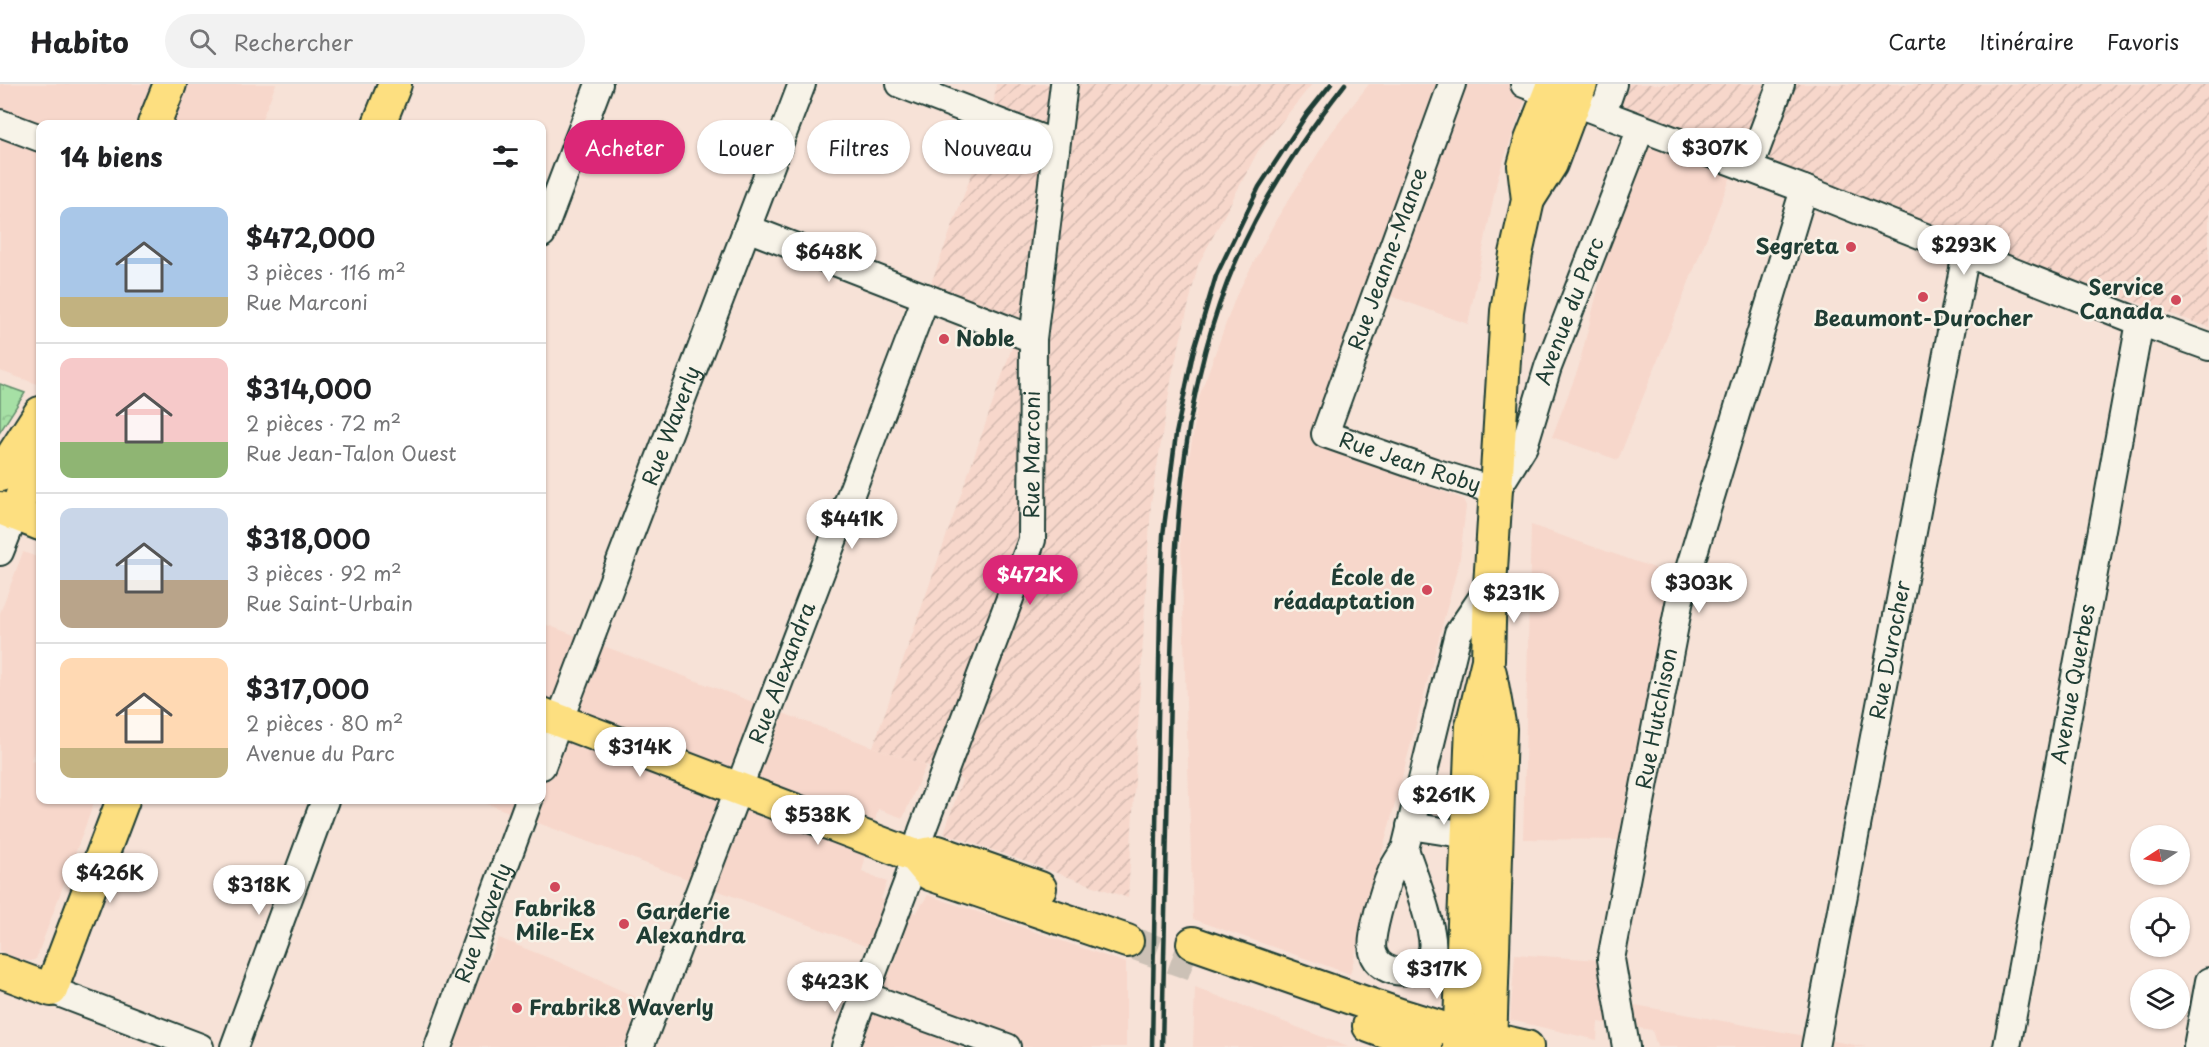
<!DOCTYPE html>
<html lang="fr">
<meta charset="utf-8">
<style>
:root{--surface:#fff;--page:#f2f2f2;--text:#202124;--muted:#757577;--line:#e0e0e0;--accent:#db2777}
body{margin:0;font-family:"Playpen Sans",sans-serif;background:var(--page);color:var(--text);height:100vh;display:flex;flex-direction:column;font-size:22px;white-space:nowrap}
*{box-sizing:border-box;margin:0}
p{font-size:20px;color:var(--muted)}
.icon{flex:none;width:33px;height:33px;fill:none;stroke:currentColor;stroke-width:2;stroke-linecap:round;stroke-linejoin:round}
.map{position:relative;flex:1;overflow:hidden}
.side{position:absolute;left:36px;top:36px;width:510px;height:684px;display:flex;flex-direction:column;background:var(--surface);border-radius:12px;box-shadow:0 2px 4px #0004}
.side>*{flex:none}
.banner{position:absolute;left:564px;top:36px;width:570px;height:54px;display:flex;gap:12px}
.needle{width:39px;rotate:258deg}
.fabs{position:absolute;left:2130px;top:741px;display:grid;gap:12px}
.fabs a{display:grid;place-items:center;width:60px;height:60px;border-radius:50%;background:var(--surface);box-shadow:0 2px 4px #0004;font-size:30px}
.price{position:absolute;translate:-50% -51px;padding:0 14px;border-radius:21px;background:#fff;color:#222;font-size:20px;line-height:39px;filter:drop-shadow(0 2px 3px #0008)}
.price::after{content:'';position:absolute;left:50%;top:36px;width:18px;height:14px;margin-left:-9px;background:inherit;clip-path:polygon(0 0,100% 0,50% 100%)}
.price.selected{background:var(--accent);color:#fff}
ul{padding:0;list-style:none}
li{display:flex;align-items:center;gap:18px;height:150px;padding:0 24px}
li+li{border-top:2px solid var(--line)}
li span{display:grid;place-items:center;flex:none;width:168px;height:120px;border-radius:12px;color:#555}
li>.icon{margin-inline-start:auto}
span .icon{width:72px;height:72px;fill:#fffc;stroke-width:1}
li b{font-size:26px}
h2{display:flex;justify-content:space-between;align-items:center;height:72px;padding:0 24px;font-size:26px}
.tag{padding:0 21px;border-radius:27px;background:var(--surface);box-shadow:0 2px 4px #0004;font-size:21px;line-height:54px}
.tag.selected{background:var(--accent);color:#fff}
header{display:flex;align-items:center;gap:36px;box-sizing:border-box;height:84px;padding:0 30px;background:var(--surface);border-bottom:2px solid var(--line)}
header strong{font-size:28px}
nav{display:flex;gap:33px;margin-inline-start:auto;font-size:21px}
.search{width:420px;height:54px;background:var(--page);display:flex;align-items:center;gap:15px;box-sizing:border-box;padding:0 21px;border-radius:33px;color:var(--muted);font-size:22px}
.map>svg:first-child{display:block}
.built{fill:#f7d7cb}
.industrial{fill:url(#industrial-furrows)}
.park{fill:url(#park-crowns);stroke:#628e6c;stroke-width:1.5}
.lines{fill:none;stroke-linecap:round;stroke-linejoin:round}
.major-tunnel{stroke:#ccc1b6;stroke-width:32;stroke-dasharray:32 16;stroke-linecap:butt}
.minor-casing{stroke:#1f3d34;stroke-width:30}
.major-casing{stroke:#1f3d34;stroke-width:36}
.minor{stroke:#f7f3e8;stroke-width:26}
.major{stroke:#fddf80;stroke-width:32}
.rail{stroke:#1f3d34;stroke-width:4.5}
.poi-dot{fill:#d1495b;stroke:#f7f3e8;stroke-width:2}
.labels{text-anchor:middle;stroke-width:5;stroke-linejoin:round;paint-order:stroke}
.poi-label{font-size:21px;font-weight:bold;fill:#1f3d34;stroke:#f7f3e8;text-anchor:end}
.street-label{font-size:21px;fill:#1f3d34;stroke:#f7f3e8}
</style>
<header>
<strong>Habito</strong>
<div class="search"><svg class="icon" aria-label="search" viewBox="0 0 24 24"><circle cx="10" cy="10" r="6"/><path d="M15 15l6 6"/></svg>Rechercher</div>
<nav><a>Carte</a><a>Itinéraire</a><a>Favoris</a></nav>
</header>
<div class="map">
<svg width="2209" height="963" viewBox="0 0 2209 963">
<defs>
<pattern id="industrial-furrows" width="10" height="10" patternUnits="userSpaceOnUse" patternTransform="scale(1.5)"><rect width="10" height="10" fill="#f7d7cb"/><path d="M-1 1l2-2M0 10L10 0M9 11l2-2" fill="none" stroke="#d3b9af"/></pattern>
<pattern id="park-crowns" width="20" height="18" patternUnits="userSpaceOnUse" patternTransform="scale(1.5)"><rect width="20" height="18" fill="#a6e0a5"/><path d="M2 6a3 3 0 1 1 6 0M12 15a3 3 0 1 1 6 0" fill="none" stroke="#8ec18f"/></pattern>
</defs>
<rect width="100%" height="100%" fill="#f7e2d7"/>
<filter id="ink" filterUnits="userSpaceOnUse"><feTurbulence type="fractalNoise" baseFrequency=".0167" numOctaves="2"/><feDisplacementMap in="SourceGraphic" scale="12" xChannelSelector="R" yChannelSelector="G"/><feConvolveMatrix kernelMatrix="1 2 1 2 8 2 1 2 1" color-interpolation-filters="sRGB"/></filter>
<g filter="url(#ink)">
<!-- built -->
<g class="built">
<polygon points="0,0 276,0 260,40 40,40 40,301 0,287"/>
<polygon points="1369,0 1531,0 1498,92 1468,240 1371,205 1312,357 1463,415 1466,422 1460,474 1350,890 1193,835 1180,431 1199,313 1236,212 1276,136 1331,49"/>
<polygon points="1641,44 1736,80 1618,376 1552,353 1578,285 1634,62"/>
<polygon points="1531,441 1686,495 1634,756 1523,755"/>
<polygon points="23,468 40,474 40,652 31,676 40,680 40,716 95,716 36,875 31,877 20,876 0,867 0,529"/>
<polygon points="542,539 873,663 926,681 903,734 878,725 862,787 887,798 881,815 916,829 928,811 1126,879 1126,963 845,963 866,912 897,874 477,716 542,716"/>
<polygon points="499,854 559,878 655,922 640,963 446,963"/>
<polygon points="1515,870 1614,877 1613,917 1866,963 1657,963 1652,946 1598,938 1597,956 1510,936"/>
<polygon points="1195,903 1348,963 1193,963"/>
</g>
<!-- industrial -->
<g class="industrial">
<polygon points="996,0 1312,0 1258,67 1198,181 1172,291 1151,419 1128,814 944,749 962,696 926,681 873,663 1017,249 926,213 992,35"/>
<polygon points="1583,0 2209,0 2209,243 1804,105 1603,29"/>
</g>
<!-- park -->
<polygon class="park" points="0,300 25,309 0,348"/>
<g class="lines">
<!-- major-tunnel -->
<polyline class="major-tunnel" points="1127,857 1193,881"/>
<defs>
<g id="minor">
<polyline points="900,0 1056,60"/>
<path id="s1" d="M1452,0L1325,350L1434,388L1496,407L1524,362L1548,283L1641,44"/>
<polyline points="1524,0 1804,105 2140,238 2209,263"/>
<polyline points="1603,29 1613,0"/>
<polyline points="0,39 40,54"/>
<polyline points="1749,85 1781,0"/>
<polyline points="747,144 1033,255"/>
<polyline points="542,150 599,0"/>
<polyline points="0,468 15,430"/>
<path id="s2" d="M542,682L802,0"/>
<polyline points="1410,742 1468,751"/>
<path d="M1405,765C1412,786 1436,847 1432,866C1427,894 1380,895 1373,868C1369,854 1384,804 1391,789C1394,781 1400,773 1405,765L1458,549L1490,502"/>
<polyline points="51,906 200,963"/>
<polyline points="866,912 1007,963"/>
<polyline points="234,963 325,716"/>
<path id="s3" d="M438,963L529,716"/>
<path id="s4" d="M640,963L926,213"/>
<path id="s5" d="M845,963L907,799L922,747L1032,456L1033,255L1064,0"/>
<path id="s6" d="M1626,963L1611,875L1680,515L1804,105"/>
<path id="s7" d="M1815,963L1966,169"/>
<path id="s8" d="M2007,963L2140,238"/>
<polyline points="2197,963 2209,897"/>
</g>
<g id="major">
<polyline points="154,40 170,0"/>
<polyline points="379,40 395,0"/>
<polyline points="1528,116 1551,80 1581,0"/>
<polyline points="0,391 40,329"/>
<polyline points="0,424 40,440"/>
<polyline points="15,430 40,362"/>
<polyline points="542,630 915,772 930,790 1127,857"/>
<polyline points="915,772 938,768 1040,804"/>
<polyline points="1193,859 1400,931 1439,943 1527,963"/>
<polyline points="0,887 51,906 123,716"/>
<polyline points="1369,942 1426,963"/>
<polyline points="1459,963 1472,642 1488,576 1490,502 1507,227 1516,170 1528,116 1524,82 1531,56 1553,0"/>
<polyline points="1490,963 1500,645 1490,589"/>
</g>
</defs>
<!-- minor casing -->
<use href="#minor" class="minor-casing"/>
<!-- major casing -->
<use href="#major" class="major-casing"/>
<!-- minor -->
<use href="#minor" class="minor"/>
<!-- major -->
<use href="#major" class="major"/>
<!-- rail -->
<g class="rail">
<polyline points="1152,963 1160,527 1163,451 1176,350 1193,269 1216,192 1259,103 1307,30 1331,0"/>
<path d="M1162,963C1165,845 1167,728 1170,610C1174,472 1177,329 1227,199C1255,126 1297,61 1345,0"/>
</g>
</g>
</g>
<!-- markers -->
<g class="poi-dot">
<circle cx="1851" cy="163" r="6"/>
<circle cx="1923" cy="213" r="6"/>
<circle cx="2176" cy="216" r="6"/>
<circle cx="944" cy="255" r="6"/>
<circle cx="1427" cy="506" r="6"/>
<circle cx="555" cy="803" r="6"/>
<circle cx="624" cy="840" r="6"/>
<circle cx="517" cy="924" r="6"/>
</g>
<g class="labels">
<!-- poi labels -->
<g class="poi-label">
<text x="1839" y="170">Segreta</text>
<text x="2164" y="211">Service<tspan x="2164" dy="24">Canada</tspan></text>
<text x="1923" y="242" text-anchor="middle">Beaumont-Durocher</text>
<text x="956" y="262" text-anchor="start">Noble</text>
<text x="1415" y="501">École de<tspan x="1415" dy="24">réadaptation</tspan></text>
<text x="555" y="832" text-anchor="middle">Fabrik8<tspan x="555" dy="24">Mile-Ex</tspan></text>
<text x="636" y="835" text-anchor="start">Garderie<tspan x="636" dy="24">Alexandra</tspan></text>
<text x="529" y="931" text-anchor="start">Frabrik8 Waverly</text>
</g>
<!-- street labels -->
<g class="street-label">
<text transform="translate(1388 175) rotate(-70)" y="7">Rue Jeanne-Mance</text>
<text dy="7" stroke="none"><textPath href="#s1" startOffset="748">Avenue du Parc</textPath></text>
<text dy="7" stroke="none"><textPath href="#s2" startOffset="364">Rue Waverly</textPath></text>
<text dy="7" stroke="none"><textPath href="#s5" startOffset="626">Rue Marconi</textPath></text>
<text dy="7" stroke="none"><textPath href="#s1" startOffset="462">Rue Jean Roby</textPath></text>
<text dy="7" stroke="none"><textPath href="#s7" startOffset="404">Rue Durocher</textPath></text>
<text dy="7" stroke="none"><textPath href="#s4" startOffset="400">Rue Alexandra</textPath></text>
<text dy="7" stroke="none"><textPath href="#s8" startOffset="369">Avenue Querbes</textPath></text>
<text dy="7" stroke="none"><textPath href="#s6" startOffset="334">Rue Hutchison</textPath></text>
<text dy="7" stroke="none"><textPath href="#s3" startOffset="132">Rue Waverly</textPath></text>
</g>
</g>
</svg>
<div class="fabs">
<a><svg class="needle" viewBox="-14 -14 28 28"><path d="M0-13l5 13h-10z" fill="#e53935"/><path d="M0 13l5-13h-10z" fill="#757577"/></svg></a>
<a><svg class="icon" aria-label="locate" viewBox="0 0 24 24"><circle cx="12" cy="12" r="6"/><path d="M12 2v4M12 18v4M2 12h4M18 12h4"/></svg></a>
<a><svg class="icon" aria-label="layers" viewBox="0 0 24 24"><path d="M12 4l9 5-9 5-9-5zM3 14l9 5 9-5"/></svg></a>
</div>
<b class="price" style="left:1715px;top:95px">$307K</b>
<b class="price" style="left:1964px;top:192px">$293K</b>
<b class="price" style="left:829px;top:199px">$648K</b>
<b class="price" style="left:852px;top:466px">$441K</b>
<b class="price selected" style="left:1030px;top:522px">$472K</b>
<b class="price" style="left:1699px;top:530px">$303K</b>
<b class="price" style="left:1514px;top:540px">$231K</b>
<b class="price" style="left:640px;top:694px">$314K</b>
<b class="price" style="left:1444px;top:742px">$261K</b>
<b class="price" style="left:818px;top:762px">$538K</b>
<b class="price" style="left:110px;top:820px">$426K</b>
<b class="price" style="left:259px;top:832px">$318K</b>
<b class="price" style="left:1437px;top:916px">$317K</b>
<b class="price" style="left:835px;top:929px">$423K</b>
<div class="banner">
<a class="tag selected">Acheter</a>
<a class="tag">Louer</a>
<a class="tag">Filtres</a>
<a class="tag">Nouveau</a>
</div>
<section class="side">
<h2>14 biens<svg class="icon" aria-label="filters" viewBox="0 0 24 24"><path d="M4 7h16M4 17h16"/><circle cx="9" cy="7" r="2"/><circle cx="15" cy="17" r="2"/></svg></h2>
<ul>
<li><span style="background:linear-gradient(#a9c7e8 75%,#c2b280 0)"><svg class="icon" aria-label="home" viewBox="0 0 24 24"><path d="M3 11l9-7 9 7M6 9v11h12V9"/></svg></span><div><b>$472,000</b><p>3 pièces · 116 m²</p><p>Rue Marconi</p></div></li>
<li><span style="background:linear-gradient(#f6c9c9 70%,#8fb573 0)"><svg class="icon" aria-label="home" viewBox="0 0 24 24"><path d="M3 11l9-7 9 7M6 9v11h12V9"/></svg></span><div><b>$314,000</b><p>2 pièces · 72 m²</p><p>Rue Jean-Talon Ouest</p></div></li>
<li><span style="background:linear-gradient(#c9d6e8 60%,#b9a48a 0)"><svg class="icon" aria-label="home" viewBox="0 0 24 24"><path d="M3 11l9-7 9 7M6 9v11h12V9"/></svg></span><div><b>$318,000</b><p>3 pièces · 92 m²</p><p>Rue Saint-Urbain</p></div></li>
<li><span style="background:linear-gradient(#ffd9b3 75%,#c2b280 0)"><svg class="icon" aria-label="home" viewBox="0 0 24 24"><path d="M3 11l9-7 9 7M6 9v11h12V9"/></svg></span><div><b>$317,000</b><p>2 pièces · 80 m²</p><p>Avenue du Parc</p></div></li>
</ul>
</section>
</div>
